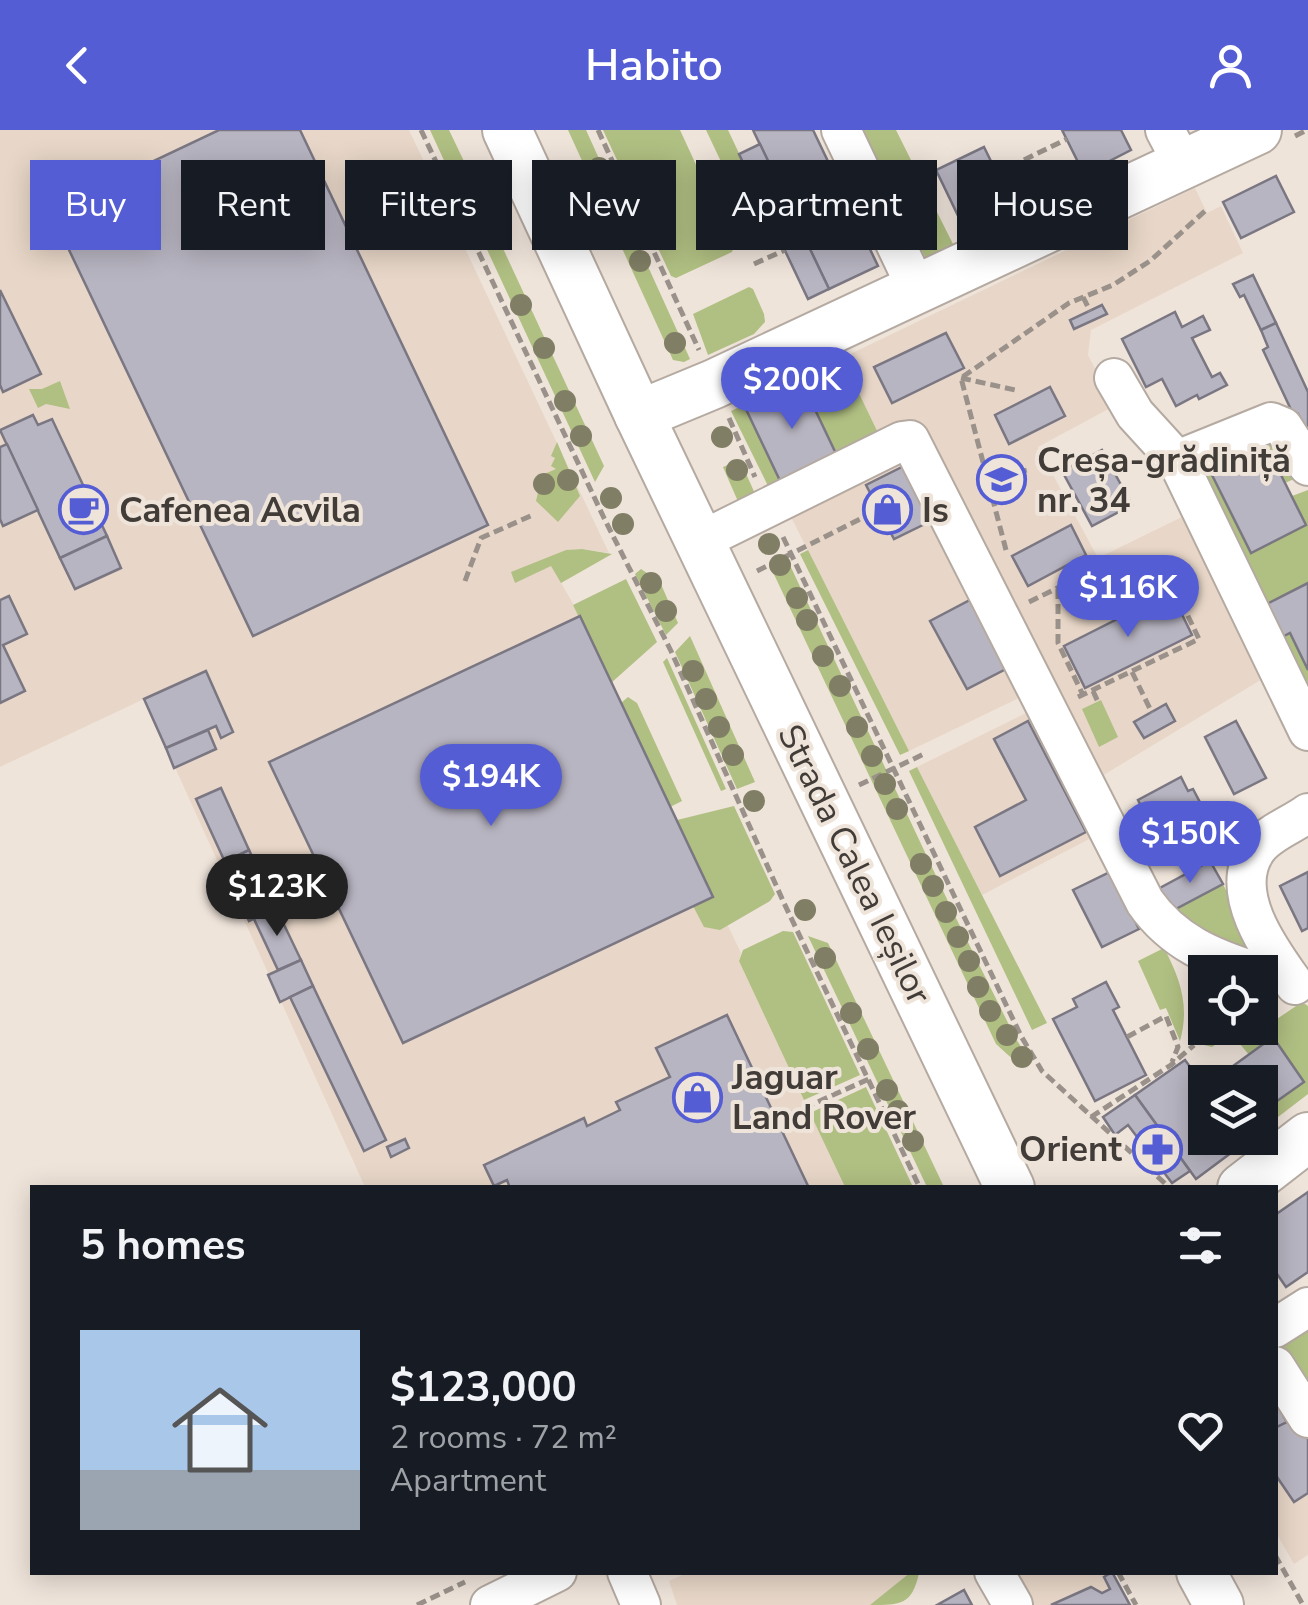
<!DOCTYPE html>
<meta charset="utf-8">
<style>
:root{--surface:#171b24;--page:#242831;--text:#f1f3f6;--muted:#9ea1a6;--accent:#555dd4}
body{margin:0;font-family:"Nunito Sans",sans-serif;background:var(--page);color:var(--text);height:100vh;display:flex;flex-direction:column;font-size:38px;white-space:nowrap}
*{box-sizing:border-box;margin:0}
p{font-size:32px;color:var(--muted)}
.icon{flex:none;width:55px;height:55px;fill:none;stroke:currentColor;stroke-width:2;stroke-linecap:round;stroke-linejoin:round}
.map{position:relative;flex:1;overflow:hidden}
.side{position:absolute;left:30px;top:1055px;width:1248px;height:390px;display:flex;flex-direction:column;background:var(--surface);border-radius:0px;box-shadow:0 5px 25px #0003}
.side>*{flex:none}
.banner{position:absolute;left:30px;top:30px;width:1250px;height:90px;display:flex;gap:20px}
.buttons{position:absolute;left:1188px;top:825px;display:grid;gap:20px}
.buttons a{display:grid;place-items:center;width:90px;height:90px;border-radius:0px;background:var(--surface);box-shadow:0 5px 25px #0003;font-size:50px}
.price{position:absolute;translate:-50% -85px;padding:0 22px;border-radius:35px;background:var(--accent);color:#fff;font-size:32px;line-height:65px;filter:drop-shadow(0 2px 5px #0008)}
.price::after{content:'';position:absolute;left:50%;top:60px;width:30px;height:22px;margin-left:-15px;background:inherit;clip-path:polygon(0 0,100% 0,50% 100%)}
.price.on{background:#222;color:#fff}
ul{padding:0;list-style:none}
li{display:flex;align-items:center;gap:30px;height:250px;padding:0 50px}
li span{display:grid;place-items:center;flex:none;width:280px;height:200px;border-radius:0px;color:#555}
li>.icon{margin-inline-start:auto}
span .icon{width:120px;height:120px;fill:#fffc;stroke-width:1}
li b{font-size:42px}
h2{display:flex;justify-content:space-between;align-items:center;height:120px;padding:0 50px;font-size:42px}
.pill{padding:0 35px;border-radius:0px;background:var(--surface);box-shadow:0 5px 25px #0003;font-size:35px;line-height:90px}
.pill.on{background:var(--accent);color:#fff}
header{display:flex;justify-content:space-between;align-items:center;height:130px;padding:0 50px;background:var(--accent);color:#fff;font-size:45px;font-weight:600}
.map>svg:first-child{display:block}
.built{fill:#e8d7c8}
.green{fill:#b0bf82}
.building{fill:#b8b5c2;stroke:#7a7783;stroke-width:2.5}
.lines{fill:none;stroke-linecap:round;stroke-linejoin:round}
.minor-casing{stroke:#b5aaa1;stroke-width:42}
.major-casing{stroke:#b5aaa1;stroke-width:52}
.path{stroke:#99918a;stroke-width:5;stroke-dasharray:10 5;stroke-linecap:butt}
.minor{stroke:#fff;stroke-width:38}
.major{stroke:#fff;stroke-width:48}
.tree{fill:#807f65}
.labels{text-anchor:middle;stroke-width:8;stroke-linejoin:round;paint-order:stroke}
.poi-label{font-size:35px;font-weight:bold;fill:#413c38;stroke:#efe4da;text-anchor:start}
.street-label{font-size:35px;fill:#413c38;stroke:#efe4da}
</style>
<header><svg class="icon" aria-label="back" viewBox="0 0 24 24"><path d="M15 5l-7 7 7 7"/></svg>Habito<svg class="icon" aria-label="person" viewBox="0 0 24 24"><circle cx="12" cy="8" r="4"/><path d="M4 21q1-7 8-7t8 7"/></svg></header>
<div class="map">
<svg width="1308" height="1475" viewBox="0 0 1308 1475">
<rect width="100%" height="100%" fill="#efe4da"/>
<!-- built -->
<g class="built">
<polygon points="0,0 409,0 609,423 582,419 566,420 547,428 580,486 741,823 739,831 845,1057 365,1057 144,569 0,637"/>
<polygon points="1195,58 1207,83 1221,76 1243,123 1091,200 1088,225 1114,276 1038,317 1098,428 1188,384 1264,548 1097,649 918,292 881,309 842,228"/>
<polygon points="905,323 1022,560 1017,569 909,621 788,381"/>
<polygon points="1030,581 1095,706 982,765 917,637"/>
<polygon points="1275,1298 1308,1299 1308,1425 1294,1434 1275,1401"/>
<polygon points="689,1442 911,1443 870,1475 677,1475 669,1451"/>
<polygon points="1013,1443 1114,1443 1130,1475 1030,1475"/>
</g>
<!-- green -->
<g class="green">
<polygon points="430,0 449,0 484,73 470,87"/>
<polygon points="568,0 586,0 690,229 684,232 673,230"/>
<polygon points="603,0 680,0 734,117 732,122 676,148 671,146"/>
<polygon points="706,0 728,0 778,106 760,114"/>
<polygon points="862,0 896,0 955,118 927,131"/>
<polygon points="483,111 500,112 604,336 595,352"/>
<polygon points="749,157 753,159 764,184 765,192 754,204 708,225 693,184"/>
<polygon points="842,228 881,309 839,330 800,248"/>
<polygon points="60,251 70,279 46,274 38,278 29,259 42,259"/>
<polygon points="744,275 783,357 771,362 731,281"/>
<polygon points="1265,303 1303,345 1285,353 1263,310 1208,337 1251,422 1306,395 1292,366 1308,360 1308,453 1263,476 1280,508 1290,503 1308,540 1308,588 1190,337"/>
<polygon points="557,312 580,366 558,392 536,371 542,345 556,339 551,336 555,328 551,326"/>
<polygon points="740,330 760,375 743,383 723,337"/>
<polygon points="582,419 612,424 561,453 551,436 515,453 511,442 566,420"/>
<polygon points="808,420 909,621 900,625 800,424"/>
<polygon points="788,431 954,784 1016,909 1030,930 1019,935 996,914 771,438"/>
<polygon points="641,439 660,452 678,493 666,505 635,444"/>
<polygon points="626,449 657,512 611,553 573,475"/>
<polygon points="690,506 755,652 737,659 675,522"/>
<polygon points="667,528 726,659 721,661 663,532"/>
<polygon points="628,567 637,573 682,671 670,677 621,573"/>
<polygon points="1101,570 1118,607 1099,617 1082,579"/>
<polygon points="917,637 1047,893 1032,900 909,641"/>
<polygon points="734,676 775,764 770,771 720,800 704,797 693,776 713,766 677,690"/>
<polygon points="1223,754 1262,836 1167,784"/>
<polygon points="783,801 793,802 860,945 804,970 739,831 743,820"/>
<polygon points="808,806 828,813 944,1057 927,1057"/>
<path d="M1164,818C1180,848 1190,876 1180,911L1166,878L1160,880L1138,831Z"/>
<path d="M1205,865V898H1240L1212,917L1200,914C1190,896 1197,883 1205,865Z"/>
<polygon points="1302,872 1308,876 1308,964 1260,1001 1260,983 1303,952 1274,908 1249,925 1240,914"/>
<polygon points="866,957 913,1057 845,1057 810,983"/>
<polygon points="1308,1187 1308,1257 1277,1211"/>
<path d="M911,1442L919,1443C912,1475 901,1475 870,1475Z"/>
</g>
<!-- building -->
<g class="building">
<polygon points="219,0 300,0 488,395 253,506 50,80"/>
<polygon points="753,0 813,0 878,136 829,159"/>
<polygon points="1062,0 1121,0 1131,20 1084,44"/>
<polygon points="760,14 829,159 808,169 739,24"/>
<polygon points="984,17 1011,72 963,96 936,40"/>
<polygon points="1276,46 1294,82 1241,108 1223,72"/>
<polygon points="1253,145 1276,193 1261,200 1244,165 1240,167 1233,154"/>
<polygon points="0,160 41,244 3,262 0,255"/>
<polygon points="1102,175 1107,184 1074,199 1070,190"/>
<polygon points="1175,182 1182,197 1203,186 1210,200 1192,208 1212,247 1220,243 1227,255 1199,269 1197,265 1176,276 1162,249 1146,257 1122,209"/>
<polygon points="1276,193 1308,262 1308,304 1298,284 1294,286 1263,220 1268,217 1261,200"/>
<polygon points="946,203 964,238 892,273 874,237"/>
<polygon points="800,248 839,330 783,357 744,275"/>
<polygon points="1050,257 1065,286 1009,314 995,285"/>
<polygon points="33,285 38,295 52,289 107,406 60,428 0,300"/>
<polygon points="1263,309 1306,395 1251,423 1208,337"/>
<polygon points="7,314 38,380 3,396 0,389 0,317"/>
<polygon points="1102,320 1132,375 1092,396 1062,341"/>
<polygon points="904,336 931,391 894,409 866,355"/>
<polygon points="1071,395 1086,425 1028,456 1012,426"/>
<polygon points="107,406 121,438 75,459 60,428"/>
<polygon points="1308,453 1308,540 1290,503 1280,508 1263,476"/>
<polygon points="1171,462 1192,505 1085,558 1064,516"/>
<polygon points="9,466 27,504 3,515 25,561 0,573 0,470"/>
<polygon points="970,470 1006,539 967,559 930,491"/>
<polygon points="580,486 713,767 403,913 269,632"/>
<polygon points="206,541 233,602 221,608 216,596 166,618 144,569"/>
<polygon points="1166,574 1175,591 1144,608 1134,592"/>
<polygon points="1028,591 1086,702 1000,746 975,697 1026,670 994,609"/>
<polygon points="1236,591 1266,648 1234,664 1205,607"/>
<polygon points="208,600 216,619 174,638 166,618"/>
<polygon points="1181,647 1188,661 1193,659 1204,680 1156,705 1138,670"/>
<polygon points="221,658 249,720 225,732 196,669"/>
<polygon points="249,720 262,748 235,761 222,733"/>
<polygon points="1210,731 1223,754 1170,782 1158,759"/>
<polygon points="1110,742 1139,799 1102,817 1073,760"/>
<polygon points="1308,742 1308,798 1302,801 1280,756"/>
<polygon points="267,747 274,763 270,766 276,778 249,791 235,761"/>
<polygon points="276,778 301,830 278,840 254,789"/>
<polygon points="301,830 313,856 280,872 268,845"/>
<polygon points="1106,852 1119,877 1113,880 1146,945 1095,971 1053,889 1077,877 1073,869"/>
<polygon points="313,856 386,1010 364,1021 290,867"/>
<polygon points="727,885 809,1058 510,1058 507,1050 494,1056 484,1035 584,988 587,996 620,980 616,972 670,947 656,918"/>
<polygon points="1273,907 1304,952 1260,983 1260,952 1211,952"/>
<polygon points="1185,930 1205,957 1205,1008 1238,1008 1243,1014 1196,1049 1135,965"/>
<polygon points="1135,965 1190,1041 1172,1053 1128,995 1115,1005 1103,987"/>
<polygon points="405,1009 409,1018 391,1027 387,1017"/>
<polygon points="1308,1062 1308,1142 1286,1157 1275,1141 1275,1085"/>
<polygon points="1275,1270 1287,1292 1275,1298"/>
<polygon points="1295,1279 1308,1299 1308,1363 1294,1372 1275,1344 1275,1298 1287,1292 1284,1287"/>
<polygon points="1112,1442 1130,1475 1051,1475 1091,1457 1102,1463 1110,1459 1104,1447"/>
<polygon points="964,1460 972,1475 937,1475"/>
</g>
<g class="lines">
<defs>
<g id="minor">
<polyline points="841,0 917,159"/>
<polyline points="1165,0 1183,34"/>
<polyline points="1114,248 1135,284 1177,330 1308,601"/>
<polyline points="1177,330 1271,292 1283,297 1308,336"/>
<path d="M700,411L902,311L910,310L1145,772C1173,812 1212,828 1257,842"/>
<path d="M1295,855C1271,822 1226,762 1257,719C1268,703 1292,695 1308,683"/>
<polyline points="1275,1198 1308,1177"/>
<polyline points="1275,1236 1308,1288"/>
<polyline points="627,1442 641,1475"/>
<polyline points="994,1442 1013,1475"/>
<polyline points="490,1475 557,1442"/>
</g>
<g id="major">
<polyline points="507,0 639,285 1010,1058"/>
<polyline points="639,285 714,254 1257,0"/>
<polyline points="1242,1058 1308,1007"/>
<polyline points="1201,1442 1219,1475"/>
</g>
</defs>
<!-- minor casing -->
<use href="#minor" class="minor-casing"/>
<!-- major casing -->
<use href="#major" class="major-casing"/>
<!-- path -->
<g class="path">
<polyline points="421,0 604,388 671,521 784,773 920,1058"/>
<polyline points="598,0 699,220"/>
<polyline points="1295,6 1307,0"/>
<polyline points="997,43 1067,9"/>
<polyline points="754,134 785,120"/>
<polyline points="1083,167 1090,181"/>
<polyline points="961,248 1015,260"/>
<polyline points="729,288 755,347"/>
<polyline points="988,350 1031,339"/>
<polyline points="783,407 1021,906 1042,941 1170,1058"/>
<polyline points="1006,420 961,248 1069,173 1113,155 1150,131 1206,80"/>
<polyline points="757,441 866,386"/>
<polyline points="465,451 481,408 535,384"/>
<polyline points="1058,459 1058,513 1083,565"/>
<polyline points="1029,472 1096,439"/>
<polyline points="1132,542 1152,583"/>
<polyline points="1093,561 1098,572"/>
<polyline points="1078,567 1199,509 1175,459 1087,445"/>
<polyline points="859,655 924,624"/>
<polyline points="1127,907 1166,886 1178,917 1172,932"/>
<polyline points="1091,987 1171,935 1194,915"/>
<polyline points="777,990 869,949"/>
<polyline points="1275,1425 1303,1475"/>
<polyline points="1118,1442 1136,1475"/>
<polyline points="417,1475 465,1452"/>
</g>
<!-- minor -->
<use href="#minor" class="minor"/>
<!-- major -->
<use href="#major" class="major"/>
</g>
<!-- trees -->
<g class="tree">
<circle cx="599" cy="38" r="11"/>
<circle cx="610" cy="67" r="11"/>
<circle cx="474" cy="74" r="11"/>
<circle cx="623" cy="93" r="11"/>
<circle cx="640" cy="131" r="11"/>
<circle cx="521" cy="175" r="11"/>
<circle cx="675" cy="213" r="11"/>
<circle cx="544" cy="218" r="11"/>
<circle cx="565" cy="271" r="11"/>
<circle cx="581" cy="306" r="11"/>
<circle cx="722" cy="307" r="11"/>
<circle cx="737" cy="340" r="11"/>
<circle cx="568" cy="350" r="11"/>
<circle cx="544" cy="354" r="11"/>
<circle cx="611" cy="368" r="11"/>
<circle cx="623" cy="394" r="11"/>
<circle cx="769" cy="414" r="11"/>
<circle cx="780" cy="435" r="11"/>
<circle cx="651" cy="453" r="11"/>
<circle cx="797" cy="468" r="11"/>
<circle cx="666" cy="481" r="11"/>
<circle cx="807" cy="490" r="11"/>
<circle cx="823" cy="526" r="11"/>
<circle cx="693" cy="541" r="11"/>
<circle cx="840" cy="556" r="11"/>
<circle cx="706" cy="569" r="11"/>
<circle cx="719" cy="597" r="11"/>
<circle cx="857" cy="597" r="11"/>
<circle cx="733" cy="625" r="11"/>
<circle cx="872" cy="626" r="11"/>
<circle cx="885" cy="654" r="11"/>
<circle cx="754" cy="671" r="11"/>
<circle cx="897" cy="679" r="11"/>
<circle cx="921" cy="734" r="11"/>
<circle cx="933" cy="756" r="11"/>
<circle cx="805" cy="780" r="11"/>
<circle cx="946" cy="782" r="11"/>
<circle cx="958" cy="807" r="11"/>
<circle cx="825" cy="828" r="11"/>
<circle cx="969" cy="831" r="11"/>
<circle cx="978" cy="857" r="11"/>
<circle cx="990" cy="881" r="11"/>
<circle cx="851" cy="883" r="11"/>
<circle cx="1007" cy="905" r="11"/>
<circle cx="868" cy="919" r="11"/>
<circle cx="1022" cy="927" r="11"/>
<circle cx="887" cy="960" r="11"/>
<circle cx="898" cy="981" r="11"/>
<circle cx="913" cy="1011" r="11"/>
</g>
<!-- icons -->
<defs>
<symbol id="school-ring" viewBox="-11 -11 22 22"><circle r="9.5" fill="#efe4da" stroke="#555dd4" stroke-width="1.5"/><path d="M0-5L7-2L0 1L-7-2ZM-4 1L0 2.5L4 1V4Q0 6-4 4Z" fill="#555dd4"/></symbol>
<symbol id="cafe-ring" viewBox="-11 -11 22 22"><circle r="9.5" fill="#efe4da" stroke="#555dd4" stroke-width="1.5"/><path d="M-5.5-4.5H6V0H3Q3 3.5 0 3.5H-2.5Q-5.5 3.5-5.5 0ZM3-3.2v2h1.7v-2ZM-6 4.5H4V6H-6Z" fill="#555dd4"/></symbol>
<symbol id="shop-ring" viewBox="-11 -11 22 22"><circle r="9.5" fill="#efe4da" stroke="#555dd4" stroke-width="1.5"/><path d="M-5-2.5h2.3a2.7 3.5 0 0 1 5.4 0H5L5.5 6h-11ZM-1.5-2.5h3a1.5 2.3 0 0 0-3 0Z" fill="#555dd4"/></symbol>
<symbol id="pharmacy-ring" viewBox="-11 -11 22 22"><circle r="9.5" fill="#efe4da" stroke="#555dd4" stroke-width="1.5"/><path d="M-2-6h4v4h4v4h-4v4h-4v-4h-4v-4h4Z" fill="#555dd4"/></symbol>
</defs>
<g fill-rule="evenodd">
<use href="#school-ring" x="974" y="322" width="55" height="55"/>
<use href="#cafe-ring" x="56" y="352" width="55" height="55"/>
<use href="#shop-ring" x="860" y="352" width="55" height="55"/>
<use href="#shop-ring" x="670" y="940" width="55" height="55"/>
<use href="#pharmacy-ring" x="1130" y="992" width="55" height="55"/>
</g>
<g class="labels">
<!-- poi labels -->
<g class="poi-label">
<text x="1037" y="342">Creșa-grădiniță<tspan x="1037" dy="40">nr. 34</tspan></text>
<text x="119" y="392">Cafenea Acvila</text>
<text x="922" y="392">Is</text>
<text x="732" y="959">Jaguar<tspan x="732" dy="40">Land Rover</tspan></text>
<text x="1122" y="1031" text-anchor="end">Orient</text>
</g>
<!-- street labels -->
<g class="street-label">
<text transform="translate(855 734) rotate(64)" y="12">Strada Calea Ieșilor</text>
</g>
</g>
</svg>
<div class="buttons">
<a><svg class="icon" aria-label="locate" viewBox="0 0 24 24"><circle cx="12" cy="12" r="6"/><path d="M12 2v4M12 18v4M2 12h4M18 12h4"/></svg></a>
<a><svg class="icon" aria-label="layers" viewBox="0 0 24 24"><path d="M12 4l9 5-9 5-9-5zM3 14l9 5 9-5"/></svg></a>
</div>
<b class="price" style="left:792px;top:302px">$200K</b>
<b class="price" style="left:1128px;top:510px">$116K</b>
<b class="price" style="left:491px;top:699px">$194K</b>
<b class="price" style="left:1190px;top:756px">$150K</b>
<b class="price on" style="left:277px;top:809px">$123K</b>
<div class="banner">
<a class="pill on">Buy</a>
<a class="pill">Rent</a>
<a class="pill">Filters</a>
<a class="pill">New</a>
<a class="pill">Apartment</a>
<a class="pill">House</a>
</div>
<section class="side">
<h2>5 homes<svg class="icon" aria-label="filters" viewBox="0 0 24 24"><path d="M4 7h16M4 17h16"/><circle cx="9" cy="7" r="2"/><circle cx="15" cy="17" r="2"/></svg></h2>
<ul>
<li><span style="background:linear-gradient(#a9c7e8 70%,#9aa5b1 0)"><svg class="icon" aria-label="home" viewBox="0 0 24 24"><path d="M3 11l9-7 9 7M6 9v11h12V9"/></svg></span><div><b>$123,000</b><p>2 rooms · 72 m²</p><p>Apartment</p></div><svg class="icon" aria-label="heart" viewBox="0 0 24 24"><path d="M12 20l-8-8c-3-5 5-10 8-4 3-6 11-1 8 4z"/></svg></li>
</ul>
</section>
</div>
